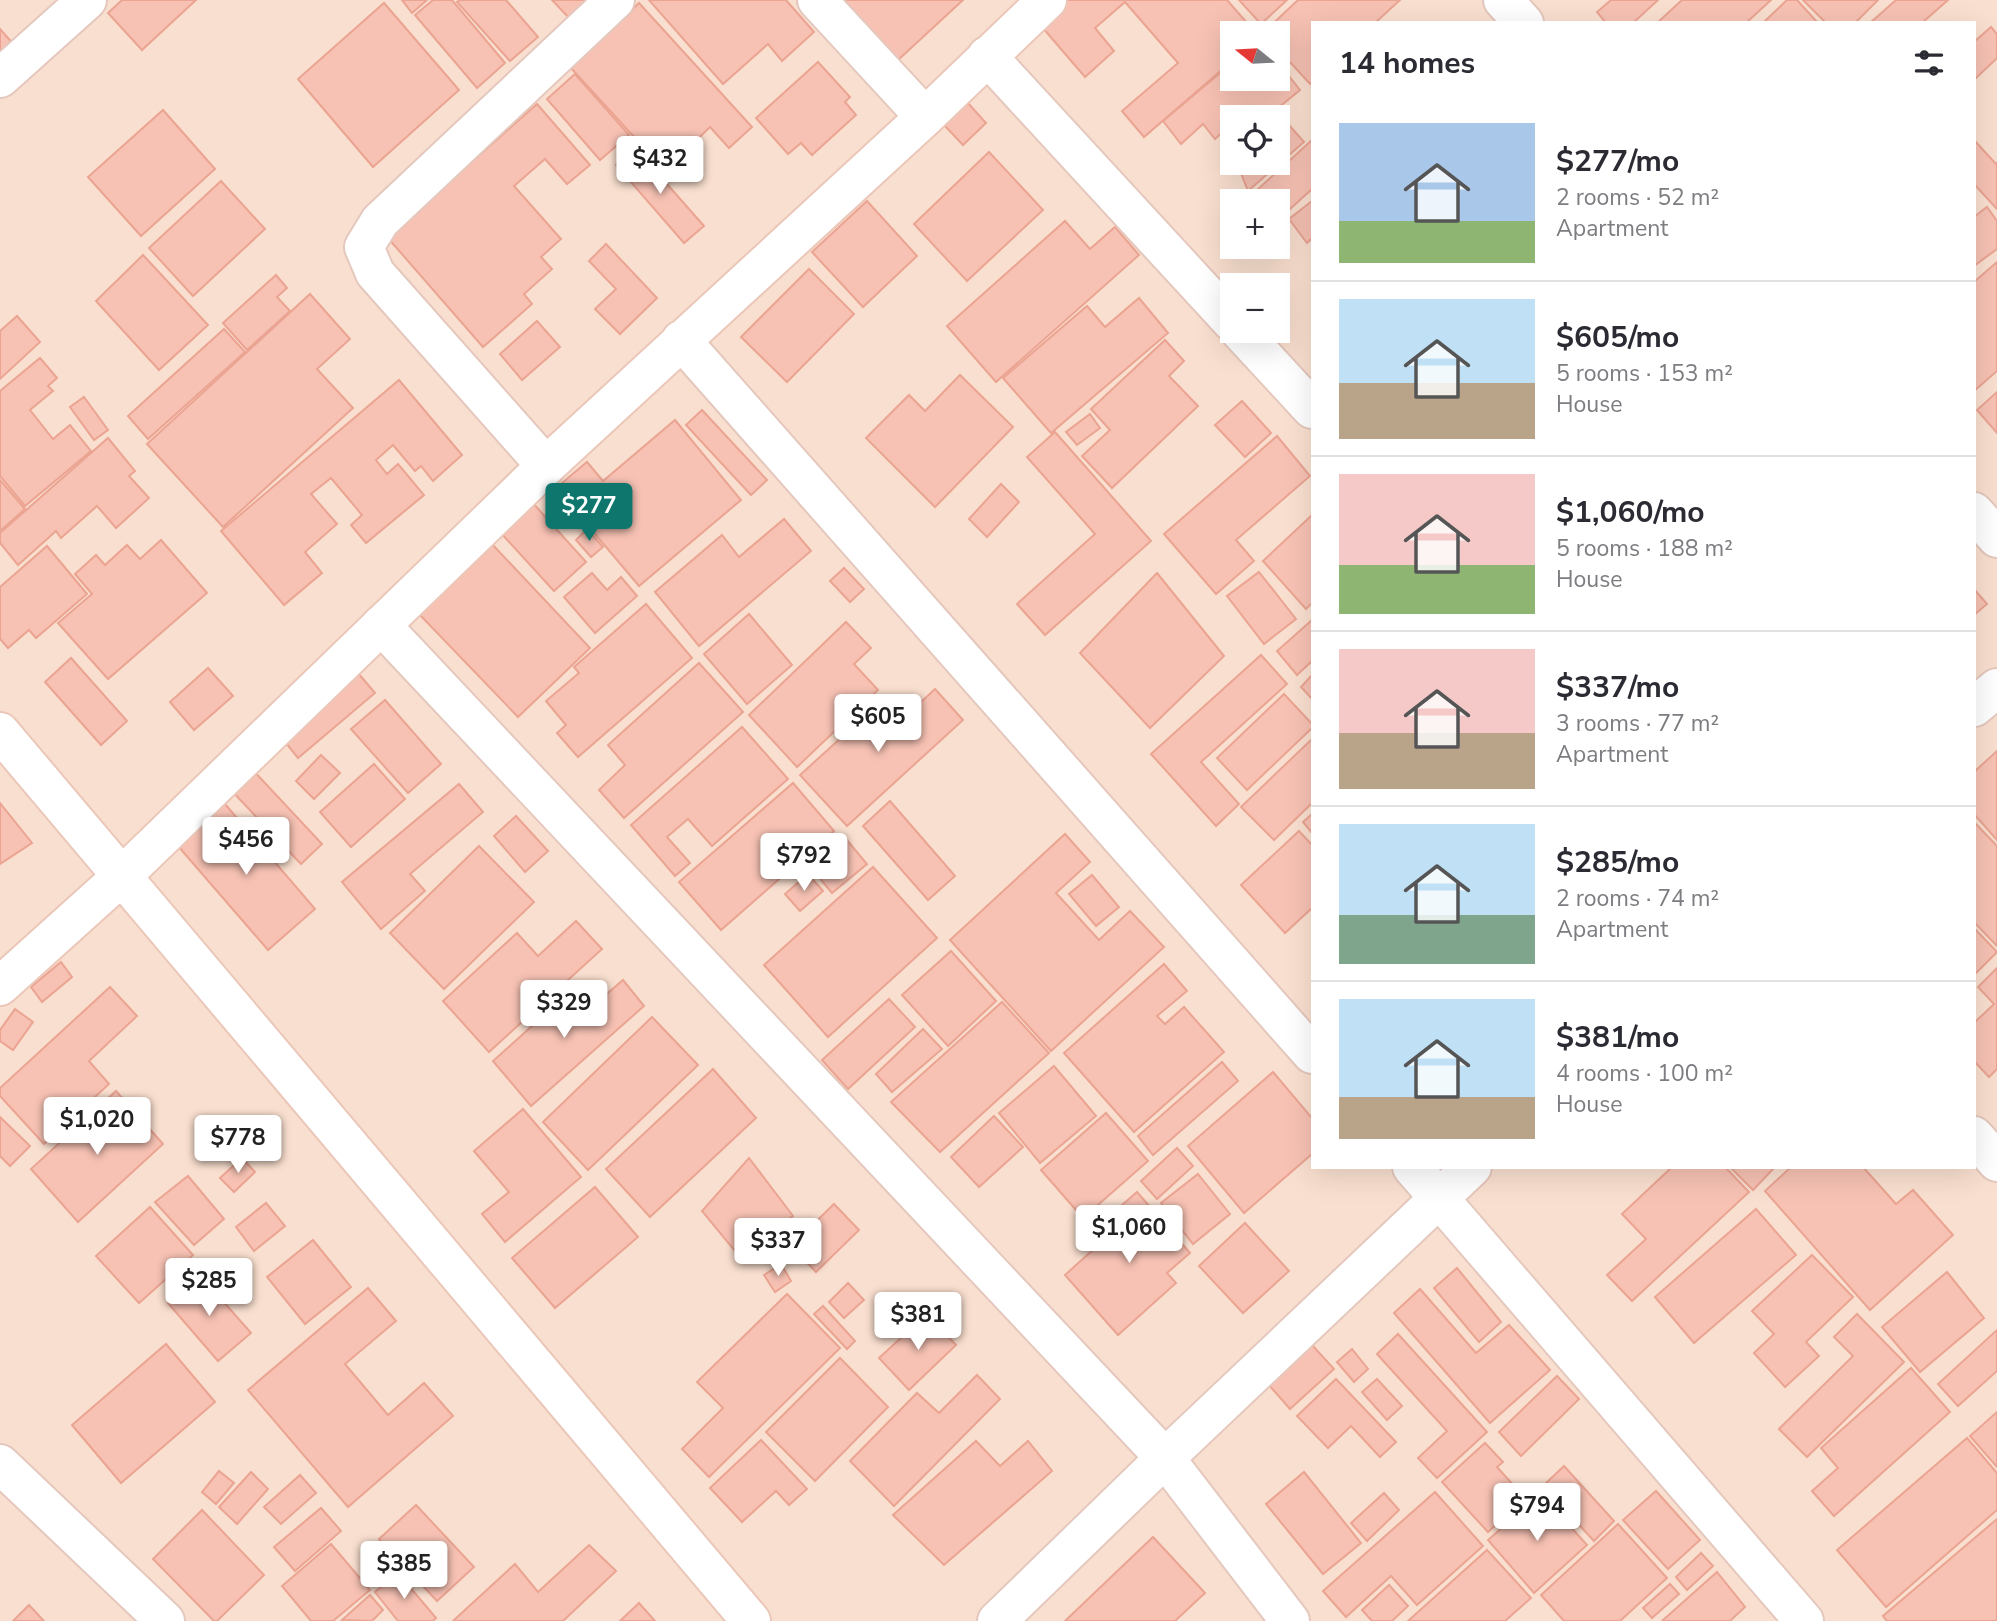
<!DOCTYPE html>
<meta charset="utf-8">
<style>
:root{--surface:#fff;--page:#f2f2f3;--text:#2b2b33;--muted:#7c7c81;--line:#e1e1e2;--accent:#0f766e}
body{margin:0;font-family:"Nunito Sans",sans-serif;background:var(--page);color:var(--text);height:100vh;display:flex;flex-direction:column;font-size:26px;white-space:nowrap}
*{box-sizing:border-box;margin:0}
p{font-size:23px;color:var(--muted)}
.icon{flex:none;width:38px;height:38px;fill:none;stroke:currentColor;stroke-width:2;stroke-linecap:round;stroke-linejoin:round}
.map{position:relative;flex:1;overflow:hidden}
.panel{position:absolute;left:1311px;top:21px;width:665px;height:1148px;display:flex;flex-direction:column;background:var(--surface);border-radius:0px;box-shadow:0 7px 28px #0002}
.panel>*{flex:none}
.needle{width:46px;rotate:288deg}
.controls{position:absolute;left:1220px;top:21px;display:grid;gap:14px}
.controls a{display:grid;place-items:center;width:70px;height:70px;border-radius:0px;background:var(--surface);box-shadow:0 7px 28px #0002;font-size:35px}
.price{position:absolute;translate:-50% -60px;padding:0 16px;border-radius:7px;background:#fff;color:#222;font-size:23px;line-height:46px;filter:drop-shadow(0 2px 4px #0008)}
.price::after{content:'';position:absolute;left:50%;top:42px;width:21px;height:16px;margin-left:-10px;background:inherit;clip-path:polygon(0 0,100% 0,50% 100%)}
.price.active{background:var(--accent);color:#fff}
ul{padding:0;list-style:none}
li{display:flex;align-items:center;gap:21px;height:175px;padding:0 28px}
li+li{border-top:2px solid var(--line)}
li span{display:grid;place-items:center;flex:none;width:196px;height:140px;border-radius:0px;color:#555}
li>.icon{margin-inline-start:auto}
span .icon{width:84px;height:84px;fill:#fffc;stroke-width:1}
li b{font-size:30px}
h2{display:flex;justify-content:space-between;align-items:center;height:84px;padding:0 28px;font-size:30px}
.map>svg:first-child{display:block}
.residential{fill:#f9dfcf;fill-rule:evenodd}
.building{fill:#f7c2b4;stroke:#eba492;stroke-width:2}
.lines{fill:none;stroke-linecap:round;stroke-linejoin:round}
.street-casing{stroke:#e5c8bd;stroke-width:42}
.secondary-casing{stroke:#ebc7b9;stroke-width:42}
.street{stroke:#fff;stroke-width:38}
.secondary{stroke:#fff;stroke-width:38}
</style>
<div class="map">
<svg width="1997" height="1621" viewBox="0 0 1997 1621">
<rect width="100%" height="100%" fill="#feecdf"/>
<!-- residential -->
<path class="residential" d="M0,0H1997V1621H0ZM1312,23H1974V1167H1312ZM1232,33H1278V79H1232ZM1232,117H1278V163H1232ZM1232,201H1278V247H1232ZM1232,285H1278V331H1232Z"/>
<!-- building -->
<g class="building">
<polygon points="122,0 196,0 142,50 108,13"/>
<polygon points="402,0 427,0 412,13"/>
<polygon points="433,0 452,0 505,63 477,88 415,15"/>
<polygon points="460,0 506,0 538,37 510,61 457,2"/>
<polygon points="552,0 590,0 570,19"/>
<polygon points="649,0 786,0 814,32 782,61 768,44 723,84"/>
<polygon points="844,0 963,0 898,60"/>
<polygon points="1058,0 1227,0 1256,33 1232,33 1232,61 1144,137 1122,111 1178,63 1125,2 1095,28 1114,51 1085,77 1036,20"/>
<polygon points="1239,0 1287,0 1261,24"/>
<polygon points="1298,0 1400,0 1375,23 1312,23 1312,81 1310,84 1278,49 1278,33 1263,33"/>
<polygon points="1611,0 1658,0 1633,23 1606,23 1597,12"/>
<polygon points="1682,0 1771,0 1746,23 1657,23"/>
<polygon points="1787,0 1797,0 1818,23 1763,23"/>
<polygon points="1803,0 1878,0 1855,23 1826,23"/>
<polygon points="1896,0 1948,0 1922,23 1870,23"/>
<polygon points="384,3 459,90 373,167 298,79"/>
<polygon points="639,3 752,127 729,148 710,127 676,160 657,140 646,150 570,67"/>
<polygon points="1991,27 1997,34 1997,58 1974,80 1974,42"/>
<polygon points="0,29 23,55 0,76"/>
<polygon points="818,62 850,97 845,102 856,115 812,155 801,143 788,154 756,118"/>
<polygon points="1278,62 1300,90 1267,117 1232,117 1232,123 1215,139 1203,124 1181,144 1163,121 1232,63 1232,79 1278,79"/>
<polygon points="575,74 629,135 600,160 547,99"/>
<polygon points="967,102 986,123 963,145 943,124"/>
<polygon points="537,104 590,165 567,184 545,159 514,186 561,239 541,257 552,269 524,294 532,304 483,347 387,237"/>
<polygon points="163,110 215,169 141,236 88,177"/>
<polygon points="1281,116 1304,142 1248,191 1237,163 1278,163 1278,119"/>
<polygon points="1312,140 1312,189 1278,220 1278,201 1245,201"/>
<polygon points="1974,140 1996,164 1997,163 1997,209 1974,184"/>
<polygon points="636,149 704,226 684,243 616,165"/>
<polygon points="989,152 1043,210 967,281 914,224"/>
<polygon points="221,181 265,229 193,296 149,248"/>
<polygon points="867,201 917,256 863,307 812,252"/>
<polygon points="1312,201 1312,238 1307,243 1289,219"/>
<polygon points="1987,207 1997,221 1997,249 1974,266 1974,217"/>
<polygon points="1065,221 1090,249 1115,227 1139,255 996,382 947,326"/>
<polygon points="606,244 657,298 620,334 595,309 616,289 589,261"/>
<polygon points="143,255 208,325 159,370 96,301"/>
<polygon points="1997,262 1997,371 1974,391 1974,282"/>
<polygon points="809,269 854,314 787,382 741,337"/>
<polygon points="276,275 287,288 277,297 290,311 247,350 223,323"/>
<polygon points="310,294 350,339 317,369 353,408 223,527 147,444"/>
<polygon points="1139,298 1168,333 1051,433 1003,378 1087,306 1105,327"/>
<polygon points="17,316 40,342 0,379 0,331"/>
<polygon points="537,321 560,347 522,380 500,354"/>
<polygon points="224,329 245,352 148,439 128,416"/>
<polygon points="1165,340 1184,361 1169,376 1198,406 1112,488 1082,456 1110,430 1091,409"/>
<polygon points="40,358 57,378 48,386 53,391 30,410 53,439 70,425 91,451 25,506 0,476 0,391"/>
<polygon points="960,375 1013,427 935,507 866,438 909,395 925,411"/>
<polygon points="399,380 462,455 433,481 421,466 415,471 393,445 376,460 387,474 398,464 424,495 366,543 351,525 362,515 331,478 311,494 337,524 305,552 322,573 284,605 221,531"/>
<polygon points="1997,392 1997,433 1977,410"/>
<polygon points="84,397 108,430 94,440 70,407"/>
<polygon points="1242,401 1271,433 1245,457 1215,425"/>
<polygon points="702,410 767,480 751,495 686,425"/>
<polygon points="1090,414 1100,428 1077,445 1066,432"/>
<polygon points="675,420 741,500 639,586 556,488 587,462 603,481"/>
<polygon points="1055,432 1151,541 1045,635 1017,604 1095,534 1027,457"/>
<polygon points="1277,436 1310,476 1236,540 1254,561 1216,594 1164,534"/>
<polygon points="108,438 135,471 129,476 149,498 116,528 97,506 61,538 56,531 18,565 0,543 0,533"/>
<polygon points="0,480 25,509 0,531"/>
<polygon points="1001,484 1019,502 987,537 969,519"/>
<polygon points="532,502 586,562 554,591 500,532"/>
<polygon points="1312,515 1312,603 1306,609 1263,561"/>
<polygon points="784,519 811,551 699,646 655,592 722,535 739,557"/>
<polygon points="587,529 603,547 591,557 576,540"/>
<polygon points="161,540 207,593 108,679 58,623 92,594 75,574 96,555 105,565 127,545 140,559"/>
<polygon points="491,543 590,648 518,717 419,614"/>
<polygon points="47,546 87,594 36,638 29,630 8,648 0,639 0,587"/>
<polygon points="844,568 864,589 850,602 830,581"/>
<polygon points="1259,572 1296,619 1264,644 1227,596"/>
<polygon points="592,573 607,590 621,577 637,596 595,633 564,597"/>
<polygon points="1157,573 1224,656 1150,728 1080,653"/>
<polygon points="1974,589 1987,604 1974,615"/>
<polygon points="646,604 692,658 578,757 557,733 566,725 546,701 579,673 574,667"/>
<polygon points="749,614 792,665 747,704 704,654"/>
<polygon points="1312,620 1312,661 1297,675 1277,651"/>
<polygon points="846,622 871,648 854,664 878,690 797,767 749,715"/>
<polygon points="1261,655 1287,684 1201,762 1239,804 1216,826 1151,754"/>
<polygon points="71,658 127,721 101,745 45,682"/>
<polygon points="699,663 743,712 624,818 599,790 625,765 608,745"/>
<polygon points="208,668 233,696 194,730 170,702"/>
<polygon points="358,673 375,693 298,758 281,737"/>
<polygon points="1312,675 1312,699 1301,687"/>
<polygon points="935,689 963,720 847,826 800,775 885,698 904,718"/>
<polygon points="1284,694 1312,724 1312,728 1247,790 1217,758"/>
<polygon points="385,700 441,764 408,793 351,729"/>
<polygon points="742,727 788,779 712,846 688,819 667,837 690,863 675,876 631,825"/>
<polygon points="1312,739 1312,803 1274,840 1241,807"/>
<polygon points="1997,751 1997,840 1974,814 1974,772"/>
<polygon points="321,755 340,773 314,799 296,781"/>
<polygon points="374,764 405,799 351,847 320,812"/>
<polygon points="251,768 322,844 301,864 229,788"/>
<polygon points="793,783 834,831 721,930 679,882"/>
<polygon points="459,784 483,812 410,874 425,891 381,929 342,882"/>
<polygon points="890,801 955,876 928,900 863,826"/>
<polygon points="0,803 32,843 0,864"/>
<polygon points="225,804 315,909 268,950 178,846"/>
<polygon points="1312,814 1312,833 1303,822"/>
<polygon points="516,816 548,851 525,872 494,836"/>
<polygon points="1974,822 1997,846 1997,946 1974,922"/>
<polygon points="1299,831 1312,845 1312,908 1285,933 1241,885"/>
<polygon points="1065,834 1090,862 1056,893 1099,940 1130,911 1164,947 1051,1051 950,940"/>
<polygon points="846,839 867,864 832,893 811,868"/>
<polygon points="479,846 534,902 444,989 390,933"/>
<polygon points="873,867 937,938 828,1037 764,965"/>
<polygon points="808,874 823,891 800,911 785,894"/>
<polygon points="1092,875 1119,907 1096,926 1069,894"/>
<polygon points="576,921 602,949 489,1052 443,1001 517,933 538,956"/>
<polygon points="1974,928 1997,952 1974,975"/>
<polygon points="951,951 996,1001 948,1046 902,995"/>
<polygon points="61,962 72,977 42,1002 31,987"/>
<polygon points="1164,964 1187,991 1157,1016 1165,1024 1184,1007 1224,1052 1134,1132 1064,1053"/>
<polygon points="1997,968 1997,1069 1989,1077 1974,1061 1974,1023 1994,1004 1978,987"/>
<polygon points="623,980 644,1006 531,1106 493,1061 571,991 588,1010"/>
<polygon points="110,987 137,1016 89,1061 109,1084 44,1144 0,1096 0,1088"/>
<polygon points="889,999 915,1027 848,1089 822,1060"/>
<polygon points="1002,1002 1049,1053 940,1152 891,1102"/>
<polygon points="15,1009 33,1022 13,1050 0,1041 0,1030"/>
<polygon points="652,1017 698,1065 588,1170 543,1122"/>
<polygon points="923,1029 942,1049 892,1092 876,1074"/>
<polygon points="1222,1062 1238,1081 1153,1155 1138,1136"/>
<polygon points="1054,1066 1096,1116 1040,1163 999,1113"/>
<polygon points="713,1069 756,1118 650,1217 606,1169"/>
<polygon points="1273,1072 1312,1118 1312,1154 1244,1213 1188,1146"/>
<polygon points="116,1091 163,1144 78,1222 31,1169"/>
<polygon points="523,1109 581,1177 505,1242 482,1214 509,1192 474,1151"/>
<polygon points="1106,1113 1148,1161 1083,1218 1041,1170"/>
<polygon points="994,1116 1023,1147 979,1187 951,1157"/>
<polygon points="0,1117 30,1146 10,1166 0,1156"/>
<polygon points="1177,1148 1193,1166 1157,1199 1141,1181"/>
<polygon points="242,1158 255,1172 234,1192 220,1178"/>
<polygon points="749,1158 793,1216 739,1256 702,1211"/>
<polygon points="1672,1167 1725,1167 1749,1192 1632,1301 1607,1275 1646,1239 1622,1214"/>
<polygon points="1730,1167 1775,1167 1753,1190"/>
<polygon points="1791,1167 1863,1167 1896,1204 1913,1190 1953,1235 1870,1310 1765,1191"/>
<polygon points="1198,1174 1230,1214 1193,1244 1161,1203"/>
<polygon points="188,1176 224,1219 194,1245 155,1202"/>
<polygon points="595,1187 638,1237 555,1308 512,1258"/>
<polygon points="1137,1192 1190,1253 1167,1273 1176,1283 1118,1335 1065,1275 1115,1230 1106,1219"/>
<polygon points="266,1203 285,1226 254,1251 236,1227"/>
<polygon points="834,1204 859,1230 816,1272 791,1246"/>
<polygon points="150,1207 193,1255 139,1303 96,1256"/>
<polygon points="1756,1209 1796,1255 1694,1343 1655,1297"/>
<polygon points="1245,1223 1289,1271 1243,1313 1199,1266"/>
<polygon points="313,1240 351,1287 305,1324 267,1277"/>
<polygon points="1812,1255 1853,1297 1806,1342 1819,1356 1785,1387 1754,1353 1774,1334 1752,1311"/>
<polygon points="781,1264 791,1281 775,1292 764,1275"/>
<polygon points="1457,1268 1501,1322 1479,1342 1434,1288"/>
<polygon points="1947,1272 1984,1318 1920,1372 1882,1327"/>
<polygon points="200,1275 251,1333 218,1361 168,1303"/>
<polygon points="848,1283 864,1300 844,1318 829,1302"/>
<polygon points="368,1288 396,1321 345,1364 388,1415 424,1383 453,1416 348,1507 248,1390"/>
<polygon points="1420,1289 1476,1353 1509,1325 1550,1370 1490,1423 1394,1313"/>
<polygon points="787,1294 840,1348 709,1477 682,1449 723,1408 697,1382"/>
<polygon points="823,1306 855,1341 847,1349 814,1314"/>
<polygon points="927,1314 956,1345 909,1390 879,1358"/>
<polygon points="1857,1314 1904,1362 1807,1457 1779,1429 1853,1356 1834,1337"/>
<polygon points="1997,1330 1997,1371 1958,1406 1938,1384"/>
<polygon points="1398,1334 1487,1432 1437,1478 1418,1458 1447,1431 1377,1354"/>
<polygon points="166,1344 215,1402 121,1483 72,1425"/>
<polygon points="1312,1345 1334,1369 1290,1409 1268,1384"/>
<polygon points="1352,1349 1368,1369 1354,1382 1337,1362"/>
<polygon points="840,1358 888,1407 815,1481 766,1432"/>
<polygon points="1911,1368 1950,1412 1834,1516 1812,1491 1838,1468 1821,1448"/>
<polygon points="977,1375 1000,1399 894,1506 850,1461 917,1393 939,1413"/>
<polygon points="1557,1376 1579,1399 1521,1456 1499,1432"/>
<polygon points="1336,1379 1396,1442 1380,1457 1351,1426 1328,1448 1297,1416"/>
<polygon points="1377,1379 1402,1406 1387,1420 1362,1392"/>
<polygon points="1997,1412 1997,1467 1970,1436"/>
<polygon points="1967,1438 1997,1473 1997,1510 1886,1607 1837,1550"/>
<polygon points="761,1440 807,1489 789,1505 776,1491 742,1522 710,1488"/>
<polygon points="976,1441 1000,1466 1028,1441 1052,1471 944,1565 893,1515"/>
<polygon points="1485,1443 1503,1462 1497,1467 1525,1498 1488,1532 1442,1482"/>
<polygon points="1564,1466 1614,1521 1594,1541 1543,1486"/>
<polygon points="219,1471 234,1483 216,1504 202,1492"/>
<polygon points="251,1472 268,1489 237,1524 219,1507"/>
<polygon points="1304,1472 1361,1543 1323,1574 1266,1504"/>
<polygon points="300,1475 316,1493 281,1524 264,1507"/>
<polygon points="1656,1491 1700,1540 1668,1569 1623,1520"/>
<polygon points="1435,1492 1483,1546 1417,1605 1391,1576 1346,1617 1323,1591"/>
<polygon points="1384,1493 1399,1510 1367,1541 1351,1523"/>
<polygon points="1541,1494 1587,1545 1534,1593 1488,1540"/>
<polygon points="416,1505 474,1567 437,1601 379,1539"/>
<polygon points="321,1508 341,1531 295,1571 274,1547"/>
<polygon points="202,1510 264,1575 217,1621 214,1621 153,1559"/>
<polygon points="1997,1519 1997,1621 1887,1621 1883,1616"/>
<polygon points="1618,1524 1667,1578 1620,1621 1564,1621 1541,1595"/>
<polygon points="1153,1537 1205,1593 1175,1621 1065,1621"/>
<polygon points="331,1544 370,1590 333,1621 311,1621 282,1586"/>
<polygon points="589,1545 616,1571 563,1621 453,1621 515,1564 538,1592"/>
<polygon points="1487,1550 1531,1598 1505,1621 1408,1621"/>
<polygon points="1701,1553 1713,1566 1687,1590 1676,1577"/>
<polygon points="1717,1572 1745,1607 1730,1621 1662,1621"/>
<polygon points="398,1573 436,1618 433,1621 398,1621 375,1592"/>
<polygon points="1670,1584 1679,1594 1652,1618 1643,1608"/>
<polygon points="1389,1585 1408,1606 1392,1621 1372,1621 1362,1610"/>
<polygon points="370,1595 383,1610 372,1621 342,1620"/>
<polygon points="639,1603 655,1621 620,1621"/>
<polygon points="29,1605 44,1621 13,1621"/>
</g>
<g class="lines">
<defs>
<g id="street">
<polyline points="817,0 925,117"/>
<polyline points="1503,0 1524,23"/>
<polyline points="987,56 1232,322"/>
<polyline points="0,78 87,0"/>
<polyline points="1240,331 1312,409"/>
<polyline points="681,340 1312,1054"/>
<polyline points="546,466 375,273 364,247 380,221 615,0"/>
<polyline points="1974,512 1997,538"/>
<polyline points="381,625 1165,1458 1290,1621"/>
<polyline points="1974,707 1997,688"/>
<polyline points="1974,1136 1997,1162"/>
<polyline points="1412,1167 1804,1621"/>
<polyline points="0,1464 165,1621"/>
<polyline points="997,1621 1165,1458 1472,1167"/>
</g>
<g id="secondary">
<polyline points="0,732 751,1621"/>
<polyline points="0,986 122,876 546,466 925,117 1047,0"/>
</g>
</defs>
<!-- street casing -->
<use href="#street" class="street-casing"/>
<!-- secondary casing -->
<use href="#secondary" class="secondary-casing"/>
<!-- street -->
<use href="#street" class="street"/>
<!-- secondary -->
<use href="#secondary" class="secondary"/>
</g>
</svg>
<div class="controls">
<a><svg class="needle" viewBox="-14 -14 28 28"><path d="M0-13l5 13h-10z" fill="#e53935"/><path d="M0 13l5-13h-10z" fill="#7c7c81"/></svg></a>
<a><svg class="icon" aria-label="locate" viewBox="0 0 24 24"><circle cx="12" cy="12" r="6"/><path d="M12 2v4M12 18v4M2 12h4M18 12h4"/></svg></a>
<a>+</a>
<a>−</a>
</div>
<b class="price" style="left:660px;top:196px">$432</b>
<b class="price active" style="left:589px;top:543px">$277</b>
<b class="price" style="left:878px;top:754px">$605</b>
<b class="price" style="left:246px;top:877px">$456</b>
<b class="price" style="left:804px;top:893px">$792</b>
<b class="price" style="left:564px;top:1040px">$329</b>
<b class="price" style="left:97px;top:1157px">$1,020</b>
<b class="price" style="left:238px;top:1175px">$778</b>
<b class="price" style="left:1129px;top:1265px">$1,060</b>
<b class="price" style="left:778px;top:1278px">$337</b>
<b class="price" style="left:209px;top:1318px">$285</b>
<b class="price" style="left:918px;top:1352px">$381</b>
<b class="price" style="left:1537px;top:1543px">$794</b>
<b class="price" style="left:404px;top:1601px">$385</b>
<section class="panel">
<h2>14 homes<svg class="icon" aria-label="filters" viewBox="0 0 24 24"><path d="M4 7h16M4 17h16"/><circle cx="9" cy="7" r="2"/><circle cx="15" cy="17" r="2"/></svg></h2>
<ul>
<li><span style="background:linear-gradient(#a9c7e8 70%,#8fb573 0)"><svg class="icon" aria-label="home" viewBox="0 0 24 24"><path d="M3 11l9-7 9 7M6 9v11h12V9"/></svg></span><div><b>$277/mo</b><p>2 rooms · 52 m²</p><p>Apartment</p></div></li>
<li><span style="background:linear-gradient(#bfe0f5 60%,#b9a48a 0)"><svg class="icon" aria-label="home" viewBox="0 0 24 24"><path d="M3 11l9-7 9 7M6 9v11h12V9"/></svg></span><div><b>$605/mo</b><p>5 rooms · 153 m²</p><p>House</p></div></li>
<li><span style="background:linear-gradient(#f6c9c9 65%,#8fb573 0)"><svg class="icon" aria-label="home" viewBox="0 0 24 24"><path d="M3 11l9-7 9 7M6 9v11h12V9"/></svg></span><div><b>$1,060/mo</b><p>5 rooms · 188 m²</p><p>House</p></div></li>
<li><span style="background:linear-gradient(#f6c9c9 60%,#b9a48a 0)"><svg class="icon" aria-label="home" viewBox="0 0 24 24"><path d="M3 11l9-7 9 7M6 9v11h12V9"/></svg></span><div><b>$337/mo</b><p>3 rooms · 77 m²</p><p>Apartment</p></div></li>
<li><span style="background:linear-gradient(#bfe0f5 65%,#7fa58c 0)"><svg class="icon" aria-label="home" viewBox="0 0 24 24"><path d="M3 11l9-7 9 7M6 9v11h12V9"/></svg></span><div><b>$285/mo</b><p>2 rooms · 74 m²</p><p>Apartment</p></div></li>
<li><span style="background:linear-gradient(#bfe0f5 70%,#b9a48a 0)"><svg class="icon" aria-label="home" viewBox="0 0 24 24"><path d="M3 11l9-7 9 7M6 9v11h12V9"/></svg></span><div><b>$381/mo</b><p>4 rooms · 100 m²</p><p>House</p></div></li>
</ul>
</section>
</div>
